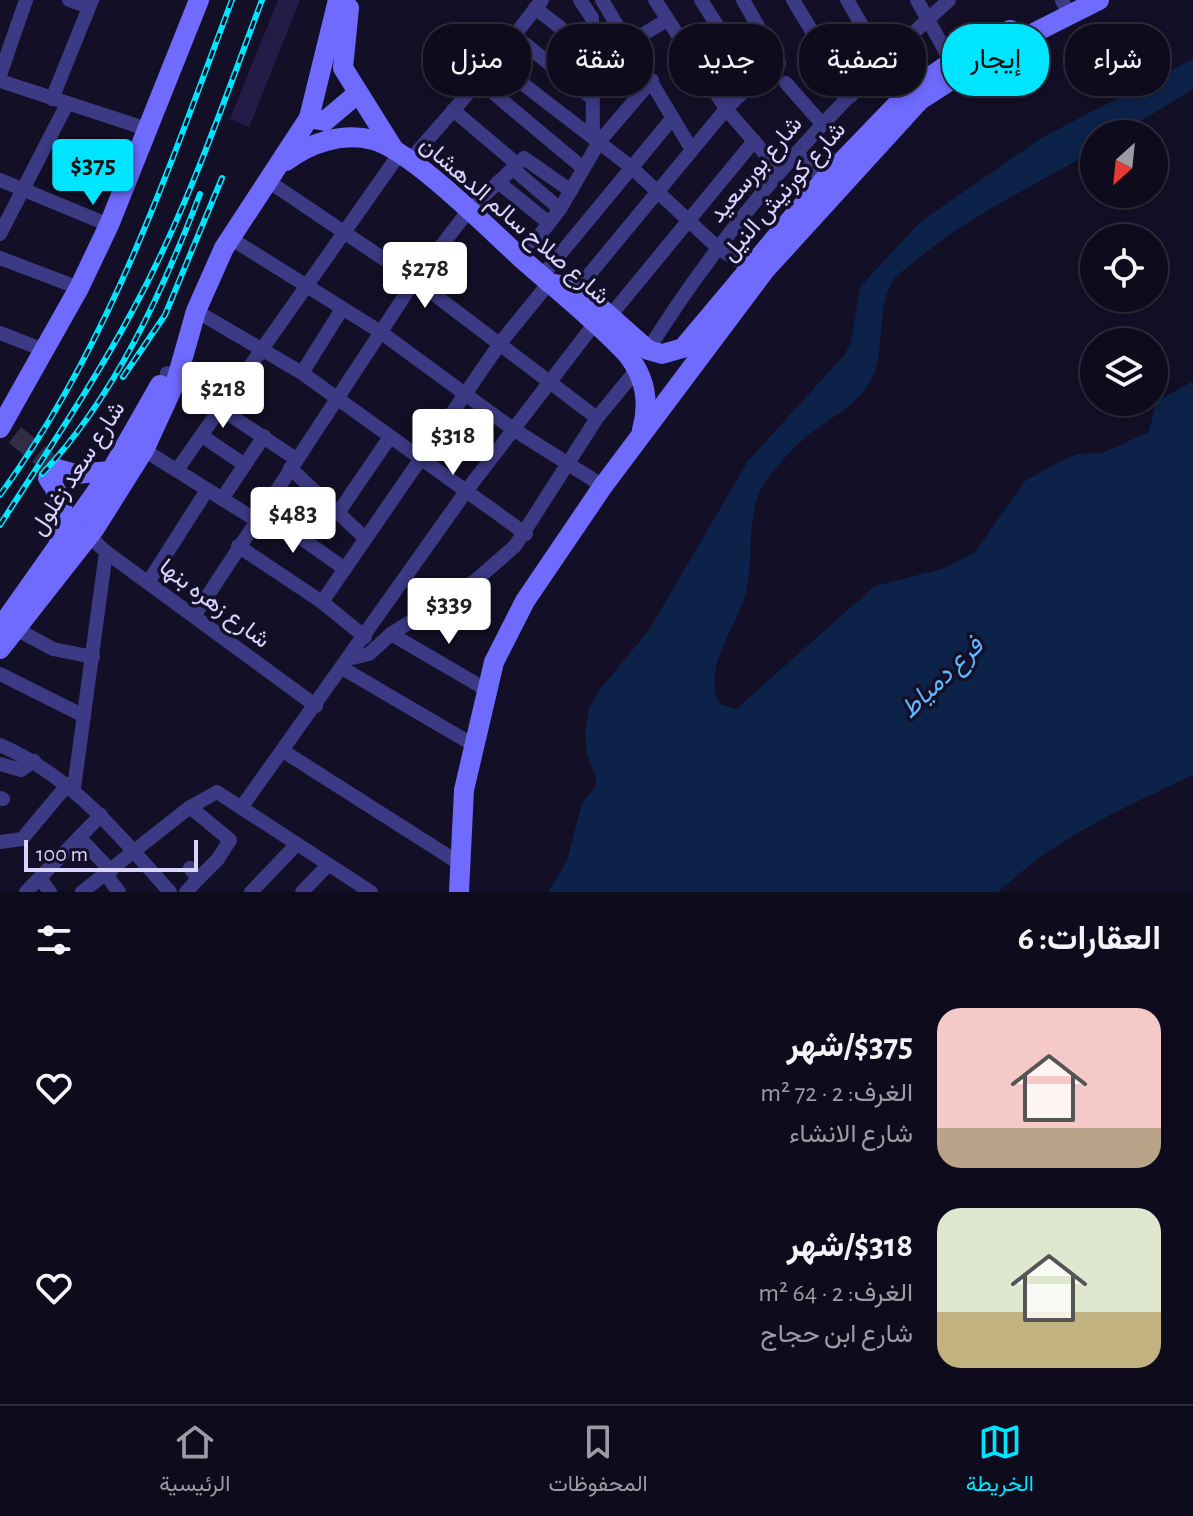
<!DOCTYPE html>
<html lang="ar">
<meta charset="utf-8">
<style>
:root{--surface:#0e0b1c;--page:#1c1929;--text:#f1f3f6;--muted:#9b9ba3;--line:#2e2b3b;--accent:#00e5ff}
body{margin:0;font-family:"Alegreya Sans",Vazirmatn,sans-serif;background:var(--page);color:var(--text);direction:rtl;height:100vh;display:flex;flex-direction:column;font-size:30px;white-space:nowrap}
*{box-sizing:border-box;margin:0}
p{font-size:26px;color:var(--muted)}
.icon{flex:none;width:44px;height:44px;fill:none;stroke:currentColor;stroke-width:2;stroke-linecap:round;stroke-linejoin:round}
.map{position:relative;height:892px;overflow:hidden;direction:ltr}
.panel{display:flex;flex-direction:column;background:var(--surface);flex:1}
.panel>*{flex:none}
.guide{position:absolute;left:24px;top:24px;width:1146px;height:72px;direction:rtl;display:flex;gap:16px}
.needle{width:52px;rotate:207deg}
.fabs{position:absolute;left:1080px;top:120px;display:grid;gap:16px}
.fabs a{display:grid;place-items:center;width:88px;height:88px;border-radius:50%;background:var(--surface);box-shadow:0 4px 12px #0003,0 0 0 2px var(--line);font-size:40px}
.scale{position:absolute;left:24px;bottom:20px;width:174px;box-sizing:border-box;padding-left:8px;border:4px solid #d9d4ff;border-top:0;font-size:22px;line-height:28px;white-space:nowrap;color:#d9d4ff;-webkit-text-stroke:6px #130f26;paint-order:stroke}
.price{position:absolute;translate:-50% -68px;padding:0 18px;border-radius:8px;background:#fff;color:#222;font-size:26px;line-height:52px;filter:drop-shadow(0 2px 4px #0008)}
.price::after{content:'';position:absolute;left:50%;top:48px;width:24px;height:18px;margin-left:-12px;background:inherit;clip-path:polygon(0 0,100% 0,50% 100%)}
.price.current{background:var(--accent);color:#111}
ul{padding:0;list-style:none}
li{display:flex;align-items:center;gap:24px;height:200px;padding:0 32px}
li span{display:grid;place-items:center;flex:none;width:224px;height:160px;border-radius:24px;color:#555}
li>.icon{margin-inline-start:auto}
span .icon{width:96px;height:96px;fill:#fffc;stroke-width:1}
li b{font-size:34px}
h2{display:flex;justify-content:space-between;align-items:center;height:96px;padding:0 32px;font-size:34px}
.pill{padding:0 28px;border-radius:32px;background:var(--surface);box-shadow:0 4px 12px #0003,0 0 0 2px var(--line);font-size:28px;line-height:72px}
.pill.current{background:var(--accent);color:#111}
.menu{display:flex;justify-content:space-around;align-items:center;height:112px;border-top:2px solid var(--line);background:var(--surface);font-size:22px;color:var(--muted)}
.menu a{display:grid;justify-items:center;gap:4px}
.menu .current{color:var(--accent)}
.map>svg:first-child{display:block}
.water{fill:#0c2248}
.building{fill:#241b47}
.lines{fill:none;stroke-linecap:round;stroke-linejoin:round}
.secondary-tunnel{stroke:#312d47;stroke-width:20;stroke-dasharray:20 10;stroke-linecap:butt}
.minor{stroke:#3d3a85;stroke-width:14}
.secondary{stroke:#6f6bff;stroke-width:20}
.rail-casing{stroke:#00e5ff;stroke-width:6}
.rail{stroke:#130f26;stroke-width:3;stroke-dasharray:9;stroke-linecap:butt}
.labels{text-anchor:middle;stroke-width:7;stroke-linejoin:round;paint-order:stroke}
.street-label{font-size:24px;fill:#d9d4ff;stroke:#130f26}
.water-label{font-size:26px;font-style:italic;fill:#62b6ff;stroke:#130f26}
</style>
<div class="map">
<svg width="1193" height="892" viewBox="0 0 1193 892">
<rect width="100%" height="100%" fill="#130f26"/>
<!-- water -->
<path class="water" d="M1193,59V89L1120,134H1094V150C1035,186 971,214 918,259C911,265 901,271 895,278C874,308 887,348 872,378C858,407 828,418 805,438C791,450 779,464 768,478C743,510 756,558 745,596C735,630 701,669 720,704L736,709L875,586L945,568L975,552L1025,481L1063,460L1078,454L1102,453L1149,432L1156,402L1193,381V775C1119,810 1059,836 998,892H548L567,861L582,803L595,787L596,778L587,754L585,734L589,709L597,693L649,630L748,461L845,354L851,342L860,287L920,222L1043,137Z"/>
<!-- building -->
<polygon class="building" points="278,0 300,0 249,127 230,119"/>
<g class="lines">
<!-- secondary-tunnel -->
<polyline class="secondary-tunnel" points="15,435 57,469"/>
<!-- minor -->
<g class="minor">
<polyline points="69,0 89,7"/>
<polyline points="580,0 592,18 593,137"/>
<polyline points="602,0 692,150"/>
<polyline points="655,0 726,109 780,171"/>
<polyline points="701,0 753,82"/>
<polyline points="793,0 851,96"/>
<polyline points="847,0 883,61"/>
<polyline points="917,0 951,61"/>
<polyline points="1062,0 1069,15"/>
<polyline points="535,8 593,53"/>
<polyline points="514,35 593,99"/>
<polyline points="630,42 667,20"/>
<polyline points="493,61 631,167 718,248 750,268"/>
<polyline points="0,75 26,0"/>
<polyline points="0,81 150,130"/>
<polyline points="479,81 583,168"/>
<polyline points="786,83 822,124"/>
<polyline points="593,95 632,45"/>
<polyline points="52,99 92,0"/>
<polyline points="453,110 517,164"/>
<polyline points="796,153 824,180"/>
<polyline points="409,161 479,81 542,0"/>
<polyline points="512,168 560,209"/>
<polyline points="0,180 109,225"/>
<polyline points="268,181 415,280 597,418"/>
<polyline points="498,182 549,223"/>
<polyline points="0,234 67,104"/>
<polyline points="230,238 379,331 513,429 603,486"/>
<polyline points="0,258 79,288"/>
<polyline points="522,258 560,209 599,142 652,80"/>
<polyline points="542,276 671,120"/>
<polyline points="578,288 726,109 753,82 779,63 743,0"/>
<polyline points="196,311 302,373 526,534"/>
<polyline points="610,316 754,141"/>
<polyline points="0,333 44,350"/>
<path d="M648,350C730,218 834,104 949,0"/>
<polyline points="167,373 296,459"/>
<polyline points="302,373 342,309"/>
<polyline points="202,436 245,465"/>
<polyline points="144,450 256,520"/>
<polyline points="290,468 365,538"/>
<polyline points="177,470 400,153"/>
<polyline points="222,499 264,436"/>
<polyline points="263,511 345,569"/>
<polyline points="338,513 390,437"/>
<polyline points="89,536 106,552 316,706"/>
<polyline points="238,546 322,602 365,637"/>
<polyline points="149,581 207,490"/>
<polyline points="322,602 501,342 549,283"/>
<polyline points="195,615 415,280 469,210 524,158 571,191"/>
<polyline points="16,629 53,649 93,657"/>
<polyline points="391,634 487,690"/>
<polyline points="348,659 369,654 391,634 475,581 515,546 597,418 638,368"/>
<polyline points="342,668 472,744"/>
<polyline points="0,674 84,716"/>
<path d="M0,745C73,777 118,834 170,892"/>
<polyline points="283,751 459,863"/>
<polyline points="0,764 21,770 34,761"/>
<polyline points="74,788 106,552"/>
<polyline points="0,798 3,799"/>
<polyline points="190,807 230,840 218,859 198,879"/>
<polyline points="241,808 467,490 595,323"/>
<polyline points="79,837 111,871"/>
<polyline points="0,842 22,839 68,784"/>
<polyline points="106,875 119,892"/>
<polyline points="40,878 50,892"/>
<polyline points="26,892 101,815"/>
<polyline points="82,892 190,807 217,792 371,892"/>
<polyline points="186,892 198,879 190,868"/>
<polyline points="251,892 296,845"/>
<polyline points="302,892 328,865"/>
</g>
<!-- secondary -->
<g class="secondary">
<polyline points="349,8 343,68 393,148"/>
<polyline points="309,118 325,121 357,94"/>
<path d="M286,161C310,143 342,132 373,140C412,151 488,228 521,258C556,289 594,319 626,353C645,376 650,402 642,430"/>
<polyline points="549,283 578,288 648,350 662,354 683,348 824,180 910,91 970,49 1010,30"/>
<polyline points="0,428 79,288 109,225 199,0"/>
<polyline points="57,469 75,474 111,471"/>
<path d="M48,478C62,497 69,518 59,541"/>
<polyline points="0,628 111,471 160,385"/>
<polyline points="0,649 95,528 144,450 177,378 196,311 224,248 309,118 338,0"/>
<polyline points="459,892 464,790 494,662 525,601 603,486 765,270 920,100 988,56 1099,0"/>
</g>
<defs>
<g id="rail">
<polyline points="123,377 165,315 222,178"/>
<path d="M42,474C115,396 162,293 200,194"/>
<path d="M0,495C110,344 167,173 232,0"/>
<path d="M0,525C46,453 94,383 134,308C187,210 223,104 262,0"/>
</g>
</defs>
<!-- rail casing -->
<use href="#rail" class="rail-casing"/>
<!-- rail -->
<use href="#rail" class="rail"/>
</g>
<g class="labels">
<!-- street labels -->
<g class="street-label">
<text transform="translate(755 169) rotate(-50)" y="8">شارع بورسعيد</text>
<text transform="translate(783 191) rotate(-49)" y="8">شارع كورنيش النيل</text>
<text transform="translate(515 220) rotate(41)" y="8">شارع صلاح سالم الدهشان</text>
<text transform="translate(77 468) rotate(-57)" y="8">شارع سعد زغلول</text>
<text transform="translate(215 603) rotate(37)" y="8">شارع زهره بنها</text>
</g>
<!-- water labels -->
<g class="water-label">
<text transform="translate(941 677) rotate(-44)" y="9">فرع دمياط</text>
</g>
</g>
</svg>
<div class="fabs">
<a><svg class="needle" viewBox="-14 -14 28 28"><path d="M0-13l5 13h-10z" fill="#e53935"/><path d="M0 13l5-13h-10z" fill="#9b9ba3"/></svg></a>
<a><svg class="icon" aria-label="locate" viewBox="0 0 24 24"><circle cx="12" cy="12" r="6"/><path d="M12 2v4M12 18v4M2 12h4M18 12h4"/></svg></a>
<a><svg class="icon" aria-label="layers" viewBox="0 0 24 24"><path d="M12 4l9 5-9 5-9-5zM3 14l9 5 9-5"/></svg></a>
</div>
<div class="scale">100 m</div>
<b class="price current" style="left:93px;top:207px">$375</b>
<b class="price" style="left:425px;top:310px">$278</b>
<b class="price" style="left:223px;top:430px">$218</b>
<b class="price" style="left:453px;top:477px">$318</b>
<b class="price" style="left:293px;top:555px">$483</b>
<b class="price" style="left:449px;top:646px">$339</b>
<div class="guide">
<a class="pill">شراء</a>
<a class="pill current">إيجار</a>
<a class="pill">تصفية</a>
<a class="pill">جديد</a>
<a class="pill">شقة</a>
<a class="pill">منزل</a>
</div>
</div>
<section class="panel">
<h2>العقارات: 6<svg class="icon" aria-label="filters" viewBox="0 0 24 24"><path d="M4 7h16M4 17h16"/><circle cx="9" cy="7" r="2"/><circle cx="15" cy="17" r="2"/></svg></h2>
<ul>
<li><span style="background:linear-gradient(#f6c9c9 75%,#b9a48a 0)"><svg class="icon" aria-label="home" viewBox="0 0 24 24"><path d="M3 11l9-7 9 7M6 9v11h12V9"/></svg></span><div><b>$375/شهر</b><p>الغرف: 2 · 72 m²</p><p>شارع الانشاء</p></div><svg class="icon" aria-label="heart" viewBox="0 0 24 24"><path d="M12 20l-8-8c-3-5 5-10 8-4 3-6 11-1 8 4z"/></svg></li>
<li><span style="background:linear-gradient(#dfe7d0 65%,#c2b280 0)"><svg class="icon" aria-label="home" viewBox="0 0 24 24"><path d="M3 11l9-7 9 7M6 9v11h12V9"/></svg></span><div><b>$318/شهر</b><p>الغرف: 2 · 64 m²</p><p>شارع ابن حجاج</p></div><svg class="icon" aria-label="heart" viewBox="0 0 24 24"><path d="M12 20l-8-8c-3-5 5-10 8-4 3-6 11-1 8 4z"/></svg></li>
</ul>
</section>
<nav class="menu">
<a class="current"><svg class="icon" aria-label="map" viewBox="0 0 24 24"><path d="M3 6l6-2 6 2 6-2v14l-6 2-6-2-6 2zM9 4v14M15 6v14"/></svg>الخريطة</a>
<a><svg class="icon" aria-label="saved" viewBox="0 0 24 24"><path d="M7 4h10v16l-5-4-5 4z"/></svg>المحفوظات</a>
<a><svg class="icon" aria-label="home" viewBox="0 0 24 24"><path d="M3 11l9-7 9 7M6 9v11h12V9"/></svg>الرئيسية</a>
</nav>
